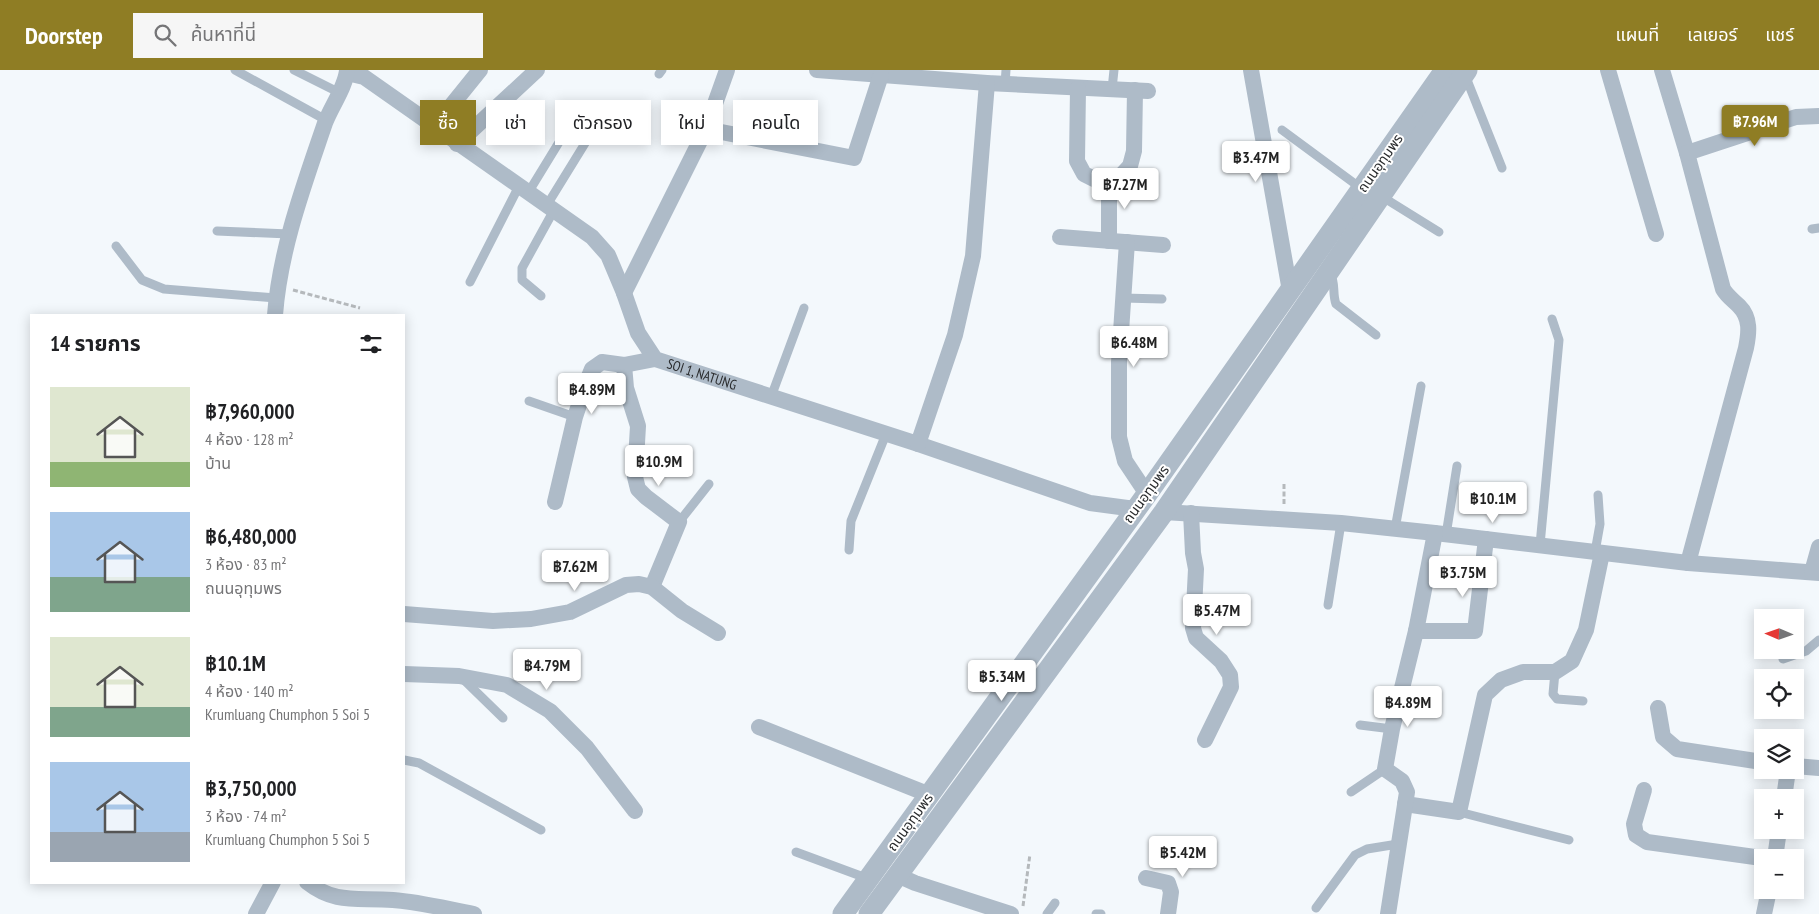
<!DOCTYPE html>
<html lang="th">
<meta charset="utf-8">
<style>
:root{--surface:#fff;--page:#f6f6f6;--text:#202124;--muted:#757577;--accent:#8f7d24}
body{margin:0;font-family:"PT Sans Narrow","Noto Sans Thai",sans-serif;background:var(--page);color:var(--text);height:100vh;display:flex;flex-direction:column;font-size:19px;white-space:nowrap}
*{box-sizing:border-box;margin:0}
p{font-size:16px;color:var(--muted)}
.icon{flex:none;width:28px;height:28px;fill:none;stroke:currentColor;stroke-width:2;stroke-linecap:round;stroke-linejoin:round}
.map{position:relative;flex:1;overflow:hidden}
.details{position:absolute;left:30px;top:244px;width:375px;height:570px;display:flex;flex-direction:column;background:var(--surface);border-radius:0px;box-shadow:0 2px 12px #0003}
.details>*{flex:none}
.hud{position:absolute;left:420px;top:30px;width:475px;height:45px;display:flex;gap:10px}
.needle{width:32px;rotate:272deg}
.controls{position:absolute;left:1754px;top:539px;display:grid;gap:10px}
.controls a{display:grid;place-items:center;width:50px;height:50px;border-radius:0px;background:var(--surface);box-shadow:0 2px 12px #0003;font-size:25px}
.price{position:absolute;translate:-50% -42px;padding:0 11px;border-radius:5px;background:#fff;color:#222;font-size:16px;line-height:32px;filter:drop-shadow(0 1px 2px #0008)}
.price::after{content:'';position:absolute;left:50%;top:30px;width:15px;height:11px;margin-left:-8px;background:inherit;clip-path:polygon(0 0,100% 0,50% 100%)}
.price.current{background:var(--accent);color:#fff}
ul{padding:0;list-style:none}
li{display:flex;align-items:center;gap:15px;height:125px;padding:0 20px}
li span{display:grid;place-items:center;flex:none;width:140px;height:100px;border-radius:0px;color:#555}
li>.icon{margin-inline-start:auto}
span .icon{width:60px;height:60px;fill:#fffc;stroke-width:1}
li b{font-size:21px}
h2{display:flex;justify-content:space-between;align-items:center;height:60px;padding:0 20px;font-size:21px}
.chip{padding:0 18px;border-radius:0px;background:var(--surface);box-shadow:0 2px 12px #0003;font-size:18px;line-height:45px}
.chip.current{background:var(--accent);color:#fff}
header{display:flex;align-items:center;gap:30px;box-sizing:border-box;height:70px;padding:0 25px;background:var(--accent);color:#fff}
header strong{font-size:24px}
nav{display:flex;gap:28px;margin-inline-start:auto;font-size:18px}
.search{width:350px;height:45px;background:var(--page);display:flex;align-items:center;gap:12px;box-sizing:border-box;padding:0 18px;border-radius:0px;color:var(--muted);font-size:19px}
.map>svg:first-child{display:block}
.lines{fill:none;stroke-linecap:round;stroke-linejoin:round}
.path{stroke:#b5b9bc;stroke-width:3;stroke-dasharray:5 2.5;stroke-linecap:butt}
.service{stroke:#aebbc8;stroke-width:9}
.minor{stroke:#aebbc8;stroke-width:16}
.tertiary{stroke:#aebbc8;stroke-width:21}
.labels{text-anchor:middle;stroke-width:4;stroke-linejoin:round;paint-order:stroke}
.street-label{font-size:14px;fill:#2a2c2e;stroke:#fff}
</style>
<header>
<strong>Doorstep</strong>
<div class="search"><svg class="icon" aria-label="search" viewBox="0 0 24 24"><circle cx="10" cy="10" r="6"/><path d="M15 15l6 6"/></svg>ค้นหาที่นี่</div>
<nav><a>แผนที่</a><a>เลเยอร์</a><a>แชร์</a></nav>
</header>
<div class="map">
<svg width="1819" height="844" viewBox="0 0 1819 844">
<rect width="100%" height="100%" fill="#f3f8fc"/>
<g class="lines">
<!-- path -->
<g class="path">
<polyline points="293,220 360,238"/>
<polyline points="1284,434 1284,412"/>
<polyline points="1023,836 1030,784"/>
</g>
<!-- service -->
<g class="service">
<polyline points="235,0 326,50"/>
<polyline points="294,0 338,22"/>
<polyline points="659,4 662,0"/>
<polyline points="1465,5 1502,98"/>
<polyline points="1005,14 1006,0"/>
<polyline points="1112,19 1114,0"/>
<polyline points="1282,60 1362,119"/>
<polyline points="528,123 561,69"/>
<polyline points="1381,126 1439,162"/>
<polyline points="547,135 608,36"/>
<polyline points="1812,159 1819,158"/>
<polyline points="217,161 289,164"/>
<polyline points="116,176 142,210 164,219 276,228"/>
<path d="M1330,204C1336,212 1332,224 1336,234L1376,265"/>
<polyline points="470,212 519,116"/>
<polyline points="541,226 522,210 522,198 554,140"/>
<polyline points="1123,228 1162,229"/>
<polyline points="771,327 804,238"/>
<polyline points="529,331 575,347"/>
<polyline points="679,452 709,414"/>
<polyline points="1395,459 1421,316"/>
<polyline points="1446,465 1457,396"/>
<polyline points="1540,475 1559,270 1552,249"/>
<polyline points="849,480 851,451 886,364"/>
<polyline points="1595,482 1600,454 1598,425"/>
<polyline points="1328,535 1341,453"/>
<polyline points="1783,589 1806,581 1819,570"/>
<polyline points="1555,602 1553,624 1557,629 1583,631"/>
<polyline points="463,609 503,648"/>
<polyline points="1360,655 1392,659"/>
<polyline points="404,690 419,693 541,760"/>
<polyline points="1351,722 1385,699"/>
<polyline points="1459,742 1569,770"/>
<polyline points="796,782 869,809"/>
<polyline points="1316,838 1355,785 1367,779 1398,774"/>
<polyline points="1047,844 1055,833"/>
<polyline points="1096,844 1101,844"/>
</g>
<!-- minor -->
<g class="minor">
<polyline points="817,0 987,13 1148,21"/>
<polyline points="1251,0 1290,221"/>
<polyline points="1608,0 1656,164"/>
<path d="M1662,0L1687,83L1723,219C1727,226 1733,230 1739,236C1751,248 1749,263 1746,278L1688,493"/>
<path id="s1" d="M347,3L364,7L592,167L608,185L624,223L638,263L655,289L918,374L1090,433L1135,439"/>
<polyline points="1078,18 1077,91 1084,104 1094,109 1118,109 1130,96 1134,81 1135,20"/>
<polyline points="434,57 480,0"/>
<polyline points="706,59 854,88 881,5"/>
<polyline points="457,74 537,0"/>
<polyline points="1687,83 1796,47 1819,46"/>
<polyline points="1060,167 1163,175"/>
<polyline points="1109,171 1109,109"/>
<polyline points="1127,172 1119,292 1119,367 1125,391 1147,424"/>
<polyline points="624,223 706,59 727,0"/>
<path d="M275,245C280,179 304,115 325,53C331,37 346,16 347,0"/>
<polyline points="624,295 626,318 638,356 635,407 638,419 646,427 679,452 652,517"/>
<polyline points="918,374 955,265 973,186 987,13"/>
<polyline points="555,432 575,347 586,314 592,299 602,292 624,295 655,289"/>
<polyline points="1164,442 1341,453 1435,463 1688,493 1819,503"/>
<polyline points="1191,443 1193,483 1196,499 1193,558 1196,568 1221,591 1230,605 1231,617 1205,670"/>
<polyline points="1812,502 1819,477"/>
<polyline points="404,544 493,551 531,549 570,542 626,515 639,514 652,517 682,541 718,563"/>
<polyline points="1416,561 1475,561 1486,469"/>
<polyline points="404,604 459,606 507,615 550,641 587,678 635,741"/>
<polyline points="1658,638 1663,667 1677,679 1762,692"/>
<polyline points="759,657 930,725"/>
<polyline points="1795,696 1819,698"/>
<polyline points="1644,720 1634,754 1636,765 1647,772 1762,788"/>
<polyline points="1784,728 1788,700"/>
<polyline points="1405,734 1459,742 1485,625 1501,610 1523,602 1555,602 1572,591 1586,560 1602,483"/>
<polyline points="1775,788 1779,760"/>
<polyline points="897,805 915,813 1011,844"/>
<polyline points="1146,808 1168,813 1171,822 1168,844"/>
<path d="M307,812C336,835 358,827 393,830C420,832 447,839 474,844"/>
<polyline points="256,844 273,812"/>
<polyline points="1388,844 1407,722 1402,711 1385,699 1392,659 1416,561 1435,463"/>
<polyline points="1764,844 1769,820"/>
</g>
<!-- tertiary -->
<g class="tertiary">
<polyline points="843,844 1147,424 1445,0"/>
<polyline points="869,844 1164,442 1467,0"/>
</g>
</g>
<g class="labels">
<!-- street labels -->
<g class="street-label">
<text transform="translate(1380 93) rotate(-55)" y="5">ถนนอุทุมพร</text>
<text dy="5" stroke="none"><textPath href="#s1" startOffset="484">SOI 1, NATUNG</textPath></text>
<text transform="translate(1146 424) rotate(-54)" y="5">ถนนอุทุมพร</text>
<text transform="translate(910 752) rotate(-54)" y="5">ถนนอุทุมพร</text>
</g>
</g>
</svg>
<div class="controls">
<a><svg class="needle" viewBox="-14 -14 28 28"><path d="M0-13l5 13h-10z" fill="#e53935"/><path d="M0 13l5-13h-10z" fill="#757577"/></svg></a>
<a><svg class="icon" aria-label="locate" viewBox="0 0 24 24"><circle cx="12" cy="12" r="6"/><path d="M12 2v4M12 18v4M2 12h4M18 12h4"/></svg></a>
<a><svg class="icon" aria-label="layers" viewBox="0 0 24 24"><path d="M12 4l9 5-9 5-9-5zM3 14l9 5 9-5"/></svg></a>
<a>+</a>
<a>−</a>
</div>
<b class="price current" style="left:1755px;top:77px">฿7.96M</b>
<b class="price" style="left:1256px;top:113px">฿3.47M</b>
<b class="price" style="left:1125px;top:140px">฿7.27M</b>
<b class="price" style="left:1134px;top:298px">฿6.48M</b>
<b class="price" style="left:592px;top:345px">฿4.89M</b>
<b class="price" style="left:659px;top:417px">฿10.9M</b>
<b class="price" style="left:1493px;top:454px">฿10.1M</b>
<b class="price" style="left:575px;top:522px">฿7.62M</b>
<b class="price" style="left:1463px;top:528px">฿3.75M</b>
<b class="price" style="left:1217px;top:566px">฿5.47M</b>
<b class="price" style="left:547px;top:621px">฿4.79M</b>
<b class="price" style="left:1002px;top:632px">฿5.34M</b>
<b class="price" style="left:1408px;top:658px">฿4.89M</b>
<b class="price" style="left:1183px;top:808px">฿5.42M</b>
<div class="hud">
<a class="chip current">ซื้อ</a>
<a class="chip">เช่า</a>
<a class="chip">ตัวกรอง</a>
<a class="chip">ใหม่</a>
<a class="chip">คอนโด</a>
</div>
<section class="details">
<h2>14 รายการ<svg class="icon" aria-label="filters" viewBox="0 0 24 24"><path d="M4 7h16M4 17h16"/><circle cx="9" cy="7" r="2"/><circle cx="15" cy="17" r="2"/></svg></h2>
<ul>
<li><span style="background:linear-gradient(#dfe7d0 75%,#8fb573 0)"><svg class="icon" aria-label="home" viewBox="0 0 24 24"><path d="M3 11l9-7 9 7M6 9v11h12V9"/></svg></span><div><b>฿7,960,000</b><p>4 ห้อง · 128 m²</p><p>บ้าน</p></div></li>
<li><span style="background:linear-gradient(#a9c7e8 65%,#7fa58c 0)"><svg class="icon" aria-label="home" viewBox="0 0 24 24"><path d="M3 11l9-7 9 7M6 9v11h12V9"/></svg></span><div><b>฿6,480,000</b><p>3 ห้อง · 83 m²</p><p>ถนนอุทุมพร</p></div></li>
<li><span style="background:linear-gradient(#dfe7d0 70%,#7fa58c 0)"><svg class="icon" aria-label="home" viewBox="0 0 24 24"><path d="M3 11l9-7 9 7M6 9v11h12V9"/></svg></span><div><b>฿10.1M</b><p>4 ห้อง · 140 m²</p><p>Krumluang Chumphon 5 Soi 5</p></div></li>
<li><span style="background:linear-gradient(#a9c7e8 70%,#9aa5b1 0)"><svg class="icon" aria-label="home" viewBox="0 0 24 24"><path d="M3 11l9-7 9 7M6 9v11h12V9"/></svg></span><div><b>฿3,750,000</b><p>3 ห้อง · 74 m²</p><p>Krumluang Chumphon 5 Soi 5</p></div></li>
</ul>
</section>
</div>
